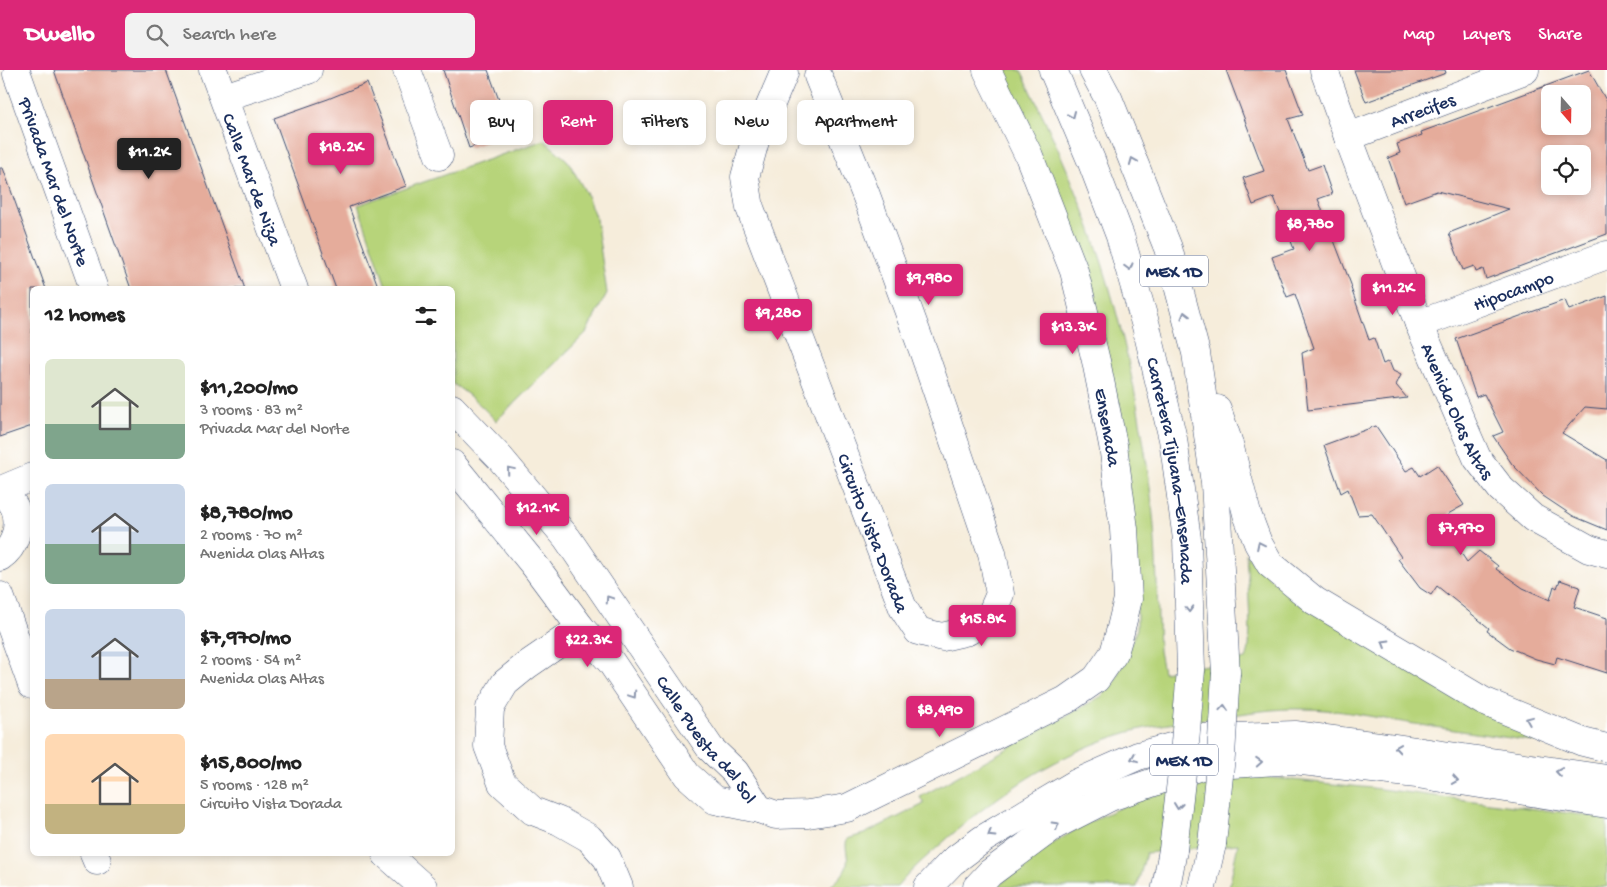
<!DOCTYPE html>
<meta charset="utf-8">
<style>
:root{--surface:#fff;--page:#f2f2f2;--text:#222;--muted:#767676;--accent:#db2777}
body{margin:0;font-family:"Gochi Hand",sans-serif;background:var(--page);color:var(--text);height:100vh;display:flex;flex-direction:column;font-size:19px;white-space:nowrap}
*{box-sizing:border-box;margin:0}
p{font-size:16px;color:var(--muted)}
.icon{flex:none;width:28px;height:28px;fill:none;stroke:currentColor;stroke-width:2;stroke-linecap:round;stroke-linejoin:round}
.map{position:relative;flex:1;overflow:hidden}
.details{position:absolute;left:30px;top:216px;width:425px;height:570px;display:flex;flex-direction:column;background:var(--surface);border-radius:8px;box-shadow:0 2px 8px #0003}
.details>*{flex:none}
.hud{position:absolute;left:470px;top:30px;width:475px;height:45px;display:flex;gap:10px}
.needle{width:32px;rotate:160deg}
.buttons{position:absolute;left:1541px;top:15px;display:grid;gap:10px}
.buttons a{display:grid;place-items:center;width:50px;height:50px;border-radius:8px;background:var(--surface);box-shadow:0 2px 8px #0003;font-size:25px}
.price{position:absolute;translate:-50% -42px;padding:0 11px;border-radius:5px;background:var(--accent);color:#fff;font-size:16px;line-height:32px;filter:drop-shadow(0 1px 2px #0008)}
.price::after{content:'';position:absolute;left:50%;top:30px;width:15px;height:11px;margin-left:-8px;background:inherit;clip-path:polygon(0 0,100% 0,50% 100%)}
.price.current{background:#222;color:#fff}
ul{padding:0;list-style:none}
li{display:flex;align-items:center;gap:15px;height:125px;padding:0 15px}
li span{display:grid;place-items:center;flex:none;width:140px;height:100px;border-radius:8px;color:#555}
li>.icon{margin-inline-start:auto}
span .icon{width:60px;height:60px;fill:#fffc;stroke-width:1}
li b{font-size:21px}
h2{display:flex;justify-content:space-between;align-items:center;height:60px;padding:0 15px;font-size:21px}
.chip{padding:0 18px;border-radius:8px;background:var(--surface);box-shadow:0 2px 8px #0003;font-size:18px;line-height:45px}
.chip.current{background:var(--accent);color:#fff}
header{display:flex;align-items:center;gap:30px;box-sizing:border-box;height:70px;padding:0 25px;background:var(--accent);color:#fff}
header strong{font-size:24px}
nav{display:flex;gap:28px;margin-inline-start:auto;font-size:18px}
.search{width:350px;height:45px;background:var(--page);display:flex;align-items:center;gap:12px;box-sizing:border-box;padding:0 18px;border-radius:8px;color:var(--muted);font-size:19px}
.map>svg:first-child{display:block}
.green{fill:#b7d47a;stroke:#69826c}
.building{fill:#e5ac9b;fill-rule:evenodd}
.lines{fill:none;stroke-linecap:round;stroke-linejoin:round}
.minor-casing{stroke:#3c4c71;stroke-width:29}
.highway-casing{stroke:#3c4c71;stroke-width:29}
.minor{stroke:#fff;stroke-width:28}
.highway{stroke:#fff;stroke-width:28}
.highway-bridge-casing{stroke:#3c4c71;stroke-width:29;stroke-linecap:butt}
.highway-bridge{stroke:#fff;stroke-width:28}
.oneway{stroke:#8d97ae}
.labels{text-anchor:middle;stroke-width:4;stroke-linejoin:round;paint-order:stroke}
.shield{fill:#fff;stroke:#5f6d8e;stroke-width:1}
.shield-label{font-size:18px;font-weight:bold;fill:#1b2f5e}
.street-label{font-size:19px;fill:#1b2f5e;stroke:#fff}
</style>
<header>
<strong>Dwello</strong>
<div class="search"><svg class="icon" aria-label="search" viewBox="0 0 24 24"><circle cx="10" cy="10" r="6"/><path d="M15 15l6 6"/></svg>Search here</div>
<nav><a>Map</a><a>Layers</a><a>Share</a></nav>
</header>
<div class="map">
<svg width="1607" height="817" viewBox="0 0 1607 817">
<rect width="100%" height="100%" fill="#fff"/>
<filter id="ink" filterUnits="userSpaceOnUse"><feTurbulence type="fractalNoise" baseFrequency=".02" numOctaves="2"/><feDisplacementMap in="SourceGraphic" scale="10" xChannelSelector="R" yChannelSelector="G"/><feConvolveMatrix kernelMatrix="1 2 1 2 8 2 1 2 1" color-interpolation-filters="sRGB"/></filter>
<filter id="wash" filterUnits="userSpaceOnUse"><feTurbulence type="fractalNoise" baseFrequency=".0096" numOctaves="4" result="noise"/><feDisplacementMap in="SourceGraphic" scale="20" xChannelSelector="R" yChannelSelector="G"/><feGaussianBlur stdDeviation="1.12" result="paint"/><feColorMatrix in="noise" values="0 0 0 0 0 0 0 0 0 0 0 0 0 0 0 0 0 1.4 0 .05"/><feComposite in="paint" operator="in"/></filter>
<g filter="url(#wash)">
<rect width="100%" height="100%" fill="#f6eddb"/>
<!-- green -->
<g class="green">
<path d="M992,0H1021C1047,54 1072,107 1092,163C1120,243 1138,327 1149,410C1157,466 1157,524 1159,581L1163,602L1246,589C1254,574 1247,504 1246,483L1254,493L1276,513L1561,675C1510,668 1459,661 1408,653C1373,647 1338,639 1303,639C1274,638 1245,643 1216,648C1183,652 1148,655 1116,666C1050,688 991,729 940,775C925,788 910,801 897,817H829C836,812 846,803 847,794C849,786 844,778 847,769L864,764L924,734L920,727L1102,626L1114,613L1137,559V514L1120,359Z"/>
<path d="M544,70L568,91L586,123L596,149L607,223L586,263L496,351C483,337 469,324 453,314L452,219H387L358,135Z"/>
<path d="M1242,707H1263L1372,718L1607,748V817H1229L1238,774L1146,783L1137,817H998C1030,784 1091,748 1134,732C1168,719 1206,714 1242,707Z"/>
</g>
<g id="blocks">
<!-- building -->
<g class="building">
<polygon points="54,0 166,0 245,219 131,219"/>
<polygon points="443,0 488,0 511,63 469,78"/>
<polygon points="1226,0 1286,0 1303,45 1288,49 1308,100 1322,95 1332,124 1318,129 1352,217 1351,218 1369,270 1374,268 1383,294 1389,291 1393,301 1401,305 1396,315 1407,328 1308,340 1302,283 1314,278 1295,224 1287,227 1272,187 1294,179 1274,127 1253,135 1243,108 1264,101"/>
<polygon points="1354,0 1445,0 1446,3 1366,32"/>
<path d="M1589,0L1607,32V164L1486,209L1483,199L1476,202L1474,196L1463,200L1449,163L1509,139L1437,121L1404,133L1388,88L1400,83L1397,74L1422,65L1421,62ZM1550,24H1582V56H1550ZM1550,84H1582V116H1550Z"/>
<polygon points="367,13 406,116 349,137 379,219 336,219 274,48 328,29"/>
<polygon points="0,98 3,98 46,219 32,219 32,356 0,367"/>
<polygon points="1607,226 1607,339 1585,337 1562,363 1607,390 1607,460 1573,446 1543,426 1512,394 1493,366 1503,362 1484,324 1476,327 1456,269 1565,230 1569,240"/>
<polygon points="1376,356 1406,401 1414,397 1420,406 1437,395 1464,435 1448,444 1451,449 1443,456 1467,492 1479,481 1498,496 1496,499 1523,518 1550,530 1554,516 1557,518 1560,510 1580,517 1574,537 1607,548 1607,603 1557,587 1555,594 1536,589 1510,578 1487,561 1489,558 1437,516 1431,525 1420,518 1398,489 1401,487 1372,444 1358,445 1348,419 1341,423 1324,375"/>
</g>
</g>
</g>
<g filter="url(#ink)">
<use href="#blocks" fill-opacity="0" stroke="#3c4c71" stroke-width="1"/>
<g class="lines">
<defs>
<g id="minor">
<path id="s1" d="M213,0L294,219"/>
<polyline points="407,0 439,86"/>
<path id="s2" d="M1324,0L1348,67L1419,254L1477,388L1501,419L1533,448L1589,479L1607,484"/>
<path id="s3" d="M784,3L755,71L745,107L750,138L903,538L918,561L942,567L968,561L990,547L1000,524L992,483L924,283L866,125L818,6"/>
<path id="s4" d="M17,4L94,219"/>
<polyline points="224,27 308,0"/>
<path id="s5" d="M1348,67L1525,0"/>
<path id="s6" d="M1419,254L1607,185"/>
<path id="s7" d="M452,338L500,388L567,468L710,678L735,702L759,739"/>
<polyline points="452,394 535,496 581,558 611,592 687,705 715,730 759,739 776,745 808,744 847,738 1066,630 1096,609 1114,583 1120,562 1128,529 1124,459 1113,375 1096,291 1074,201 1029,86 987,0"/>
<path d="M0,420C5,424 12,432 15,438C21,456 16,476 0,487"/>
<polyline points="1,420 32,407"/>
<polyline points="0,526 32,615"/>
<polyline points="581,558 527,595 505,613 490,638 488,676 502,713 533,741 559,751 589,768 607,788 619,817"/>
<polyline points="94,784 97,791"/>
<polyline points="386,784 423,817"/>
</g>
<g id="highway">
<path id="s8" d="M1053,0L1091,90L1120,166L1146,256L1173,369L1187,469L1191,600"/>
<polyline points="1093,0 1108,28 1168,178 1196,283 1215,413 1226,603"/>
<polyline points="1217,339 1229,374 1247,444 1258,473 1270,494 1315,531 1483,631 1583,672 1607,678"/>
<polyline points="928,817 952,792 983,769 1077,713 1138,686 1204,668 1295,665 1394,678 1607,709"/>
<polyline points="977,817 990,803 1055,755 1110,727 1201,696 1293,690 1417,704 1607,734"/>
<polyline points="1166,817 1173,780"/>
<polyline points="1202,817 1212,774"/>
</g>
</defs>
<!-- minor casing -->
<use href="#minor" class="minor-casing"/>
<!-- highway casing -->
<use href="#highway" class="highway-casing"/>
<!-- minor -->
<use href="#minor" class="minor"/>
<!-- highway -->
<use href="#highway" class="highway"/>
<defs>
<g id="highway-bridge">
<polyline points="1212,774 1221,686 1226,603"/>
<polyline points="1173,780 1184,685 1191,600"/>
</g>
</defs>
<!-- highway-bridge casing -->
<use href="#highway-bridge" class="highway-bridge-casing"/>
<!-- highway-bridge -->
<use href="#highway-bridge" class="highway-bridge"/>
</g>
<!-- one-way arrows -->
<defs><path id="oneway-chevron" d="M-2-3.5L2.5 0L-2 3.5" fill="none" stroke-width="1.6" stroke-linecap="round" stroke-linejoin="round" transform="scale(1.25)"/></defs>
<g class="oneway">
<use href="#oneway-chevron" transform="translate(1072 45) rotate(67)"/>
<use href="#oneway-chevron" transform="translate(1133 91) rotate(-112)"/>
<use href="#oneway-chevron" transform="translate(1129 197) rotate(74)"/>
<use href="#oneway-chevron" transform="translate(1185 245) rotate(-105)"/>
<use href="#oneway-chevron" transform="translate(510 400) rotate(-130)"/>
<use href="#oneway-chevron" transform="translate(1260 475) rotate(-116)"/>
<use href="#oneway-chevron" transform="translate(609 529) rotate(-124)"/>
<use href="#oneway-chevron" transform="translate(1189 539) rotate(88)"/>
<use href="#oneway-chevron" transform="translate(1385 573) rotate(-149)"/>
<use href="#oneway-chevron" transform="translate(633 625) rotate(56)"/>
<use href="#oneway-chevron" transform="translate(1224 638) rotate(-86)"/>
<use href="#oneway-chevron" transform="translate(1529 650) rotate(-158)"/>
<use href="#oneway-chevron" transform="translate(1398 678) rotate(-172)"/>
<use href="#oneway-chevron" transform="translate(1134 688) rotate(158)"/>
<use href="#oneway-chevron" transform="translate(1259 692) rotate(-4)"/>
<use href="#oneway-chevron" transform="translate(1559 702) rotate(-172)"/>
<use href="#oneway-chevron" transform="translate(1455 710) rotate(9)"/>
<use href="#oneway-chevron" transform="translate(1178 736) rotate(97)"/>
<use href="#oneway-chevron" transform="translate(1056 755) rotate(-31)"/>
<use href="#oneway-chevron" transform="translate(991 764) rotate(148)"/>
</g>
</g>
<g class="labels">
<!-- shield labels -->
<g class="shield">
<rect x="1140" y="185.5" width="68" height="31" rx="4"/>
<rect x="1150" y="674.5" width="68" height="31" rx="4"/>
</g>
<g class="shield-label">
<text x="1174" y="207">MEX 1D</text>
<text x="1184" y="696">MEX 1D</text>
</g>
<!-- street labels -->
<g class="street-label">
<text dy="7" stroke="none"><textPath href="#s5" startOffset="79">Arrecifes</textPath></text>
<text dy="7" stroke="none"><textPath href="#s1" startOffset="116">Calle Mar de Niza</textPath></text>
<text dy="7" stroke="none"><textPath href="#s4" startOffset="114">Privada Mar del Norte</textPath></text>
<text dy="7" stroke="none"><textPath href="#s6" startOffset="100">Hipocampo</textPath></text>
<text dy="7" stroke="none"><textPath href="#s2" startOffset="366">Avenida Olas Altas</textPath></text>
<text transform="translate(1109 357) rotate(80)" y="7">Ensenada</text>
<text dy="7" stroke="none"><textPath href="#s8" startOffset="420">Carretera Tijuana–Ensenada</textPath></text>
<text dy="7" stroke="none"><textPath href="#s3" startOffset="490">Circuito Vista Dorada</textPath></text>
<text dy="7" stroke="none"><textPath href="#s7" startOffset="419">Calle Puesta del Sol</textPath></text>
</g>
</g>
</svg>
<div class="buttons">
<a><svg class="needle" viewBox="-14 -14 28 28"><path d="M0-13l5 13h-10z" fill="#e53935"/><path d="M0 13l5-13h-10z" fill="#767676"/></svg></a>
<a><svg class="icon" aria-label="locate" viewBox="0 0 24 24"><circle cx="12" cy="12" r="6"/><path d="M12 2v4M12 18v4M2 12h4M18 12h4"/></svg></a>
</div>
<b class="price" style="left:341px;top:105px">$18.2K</b>
<b class="price current" style="left:149px;top:110px">$11.2K</b>
<b class="price" style="left:1310px;top:182px">$8,780</b>
<b class="price" style="left:929px;top:236px">$9,980</b>
<b class="price" style="left:1393px;top:246px">$11.2K</b>
<b class="price" style="left:778px;top:271px">$9,280</b>
<b class="price" style="left:1073px;top:285px">$13.3K</b>
<b class="price" style="left:537px;top:466px">$12.1K</b>
<b class="price" style="left:1461px;top:486px">$7,970</b>
<b class="price" style="left:982px;top:577px">$15.8K</b>
<b class="price" style="left:588px;top:598px">$22.3K</b>
<b class="price" style="left:940px;top:668px">$8,490</b>
<div class="hud">
<a class="chip">Buy</a>
<a class="chip current">Rent</a>
<a class="chip">Filters</a>
<a class="chip">New</a>
<a class="chip">Apartment</a>
</div>
<section class="details">
<h2>12 homes<svg class="icon" aria-label="filters" viewBox="0 0 24 24"><path d="M4 7h16M4 17h16"/><circle cx="9" cy="7" r="2"/><circle cx="15" cy="17" r="2"/></svg></h2>
<ul>
<li><span style="background:linear-gradient(#dfe7d0 65%,#7fa58c 0)"><svg class="icon" aria-label="home" viewBox="0 0 24 24"><path d="M3 11l9-7 9 7M6 9v11h12V9"/></svg></span><div><b>$11,200/mo</b><p>3 rooms · 83 m²</p><p>Privada Mar del Norte</p></div></li>
<li><span style="background:linear-gradient(#c9d6e8 60%,#7fa58c 0)"><svg class="icon" aria-label="home" viewBox="0 0 24 24"><path d="M3 11l9-7 9 7M6 9v11h12V9"/></svg></span><div><b>$8,780/mo</b><p>2 rooms · 70 m²</p><p>Avenida Olas Altas</p></div></li>
<li><span style="background:linear-gradient(#c9d6e8 70%,#b9a48a 0)"><svg class="icon" aria-label="home" viewBox="0 0 24 24"><path d="M3 11l9-7 9 7M6 9v11h12V9"/></svg></span><div><b>$7,970/mo</b><p>2 rooms · 54 m²</p><p>Avenida Olas Altas</p></div></li>
<li><span style="background:linear-gradient(#ffd9b3 70%,#c2b280 0)"><svg class="icon" aria-label="home" viewBox="0 0 24 24"><path d="M3 11l9-7 9 7M6 9v11h12V9"/></svg></span><div><b>$15,800/mo</b><p>5 rooms · 128 m²</p><p>Circuito Vista Dorada</p></div></li>
</ul>
</section>
</div>
